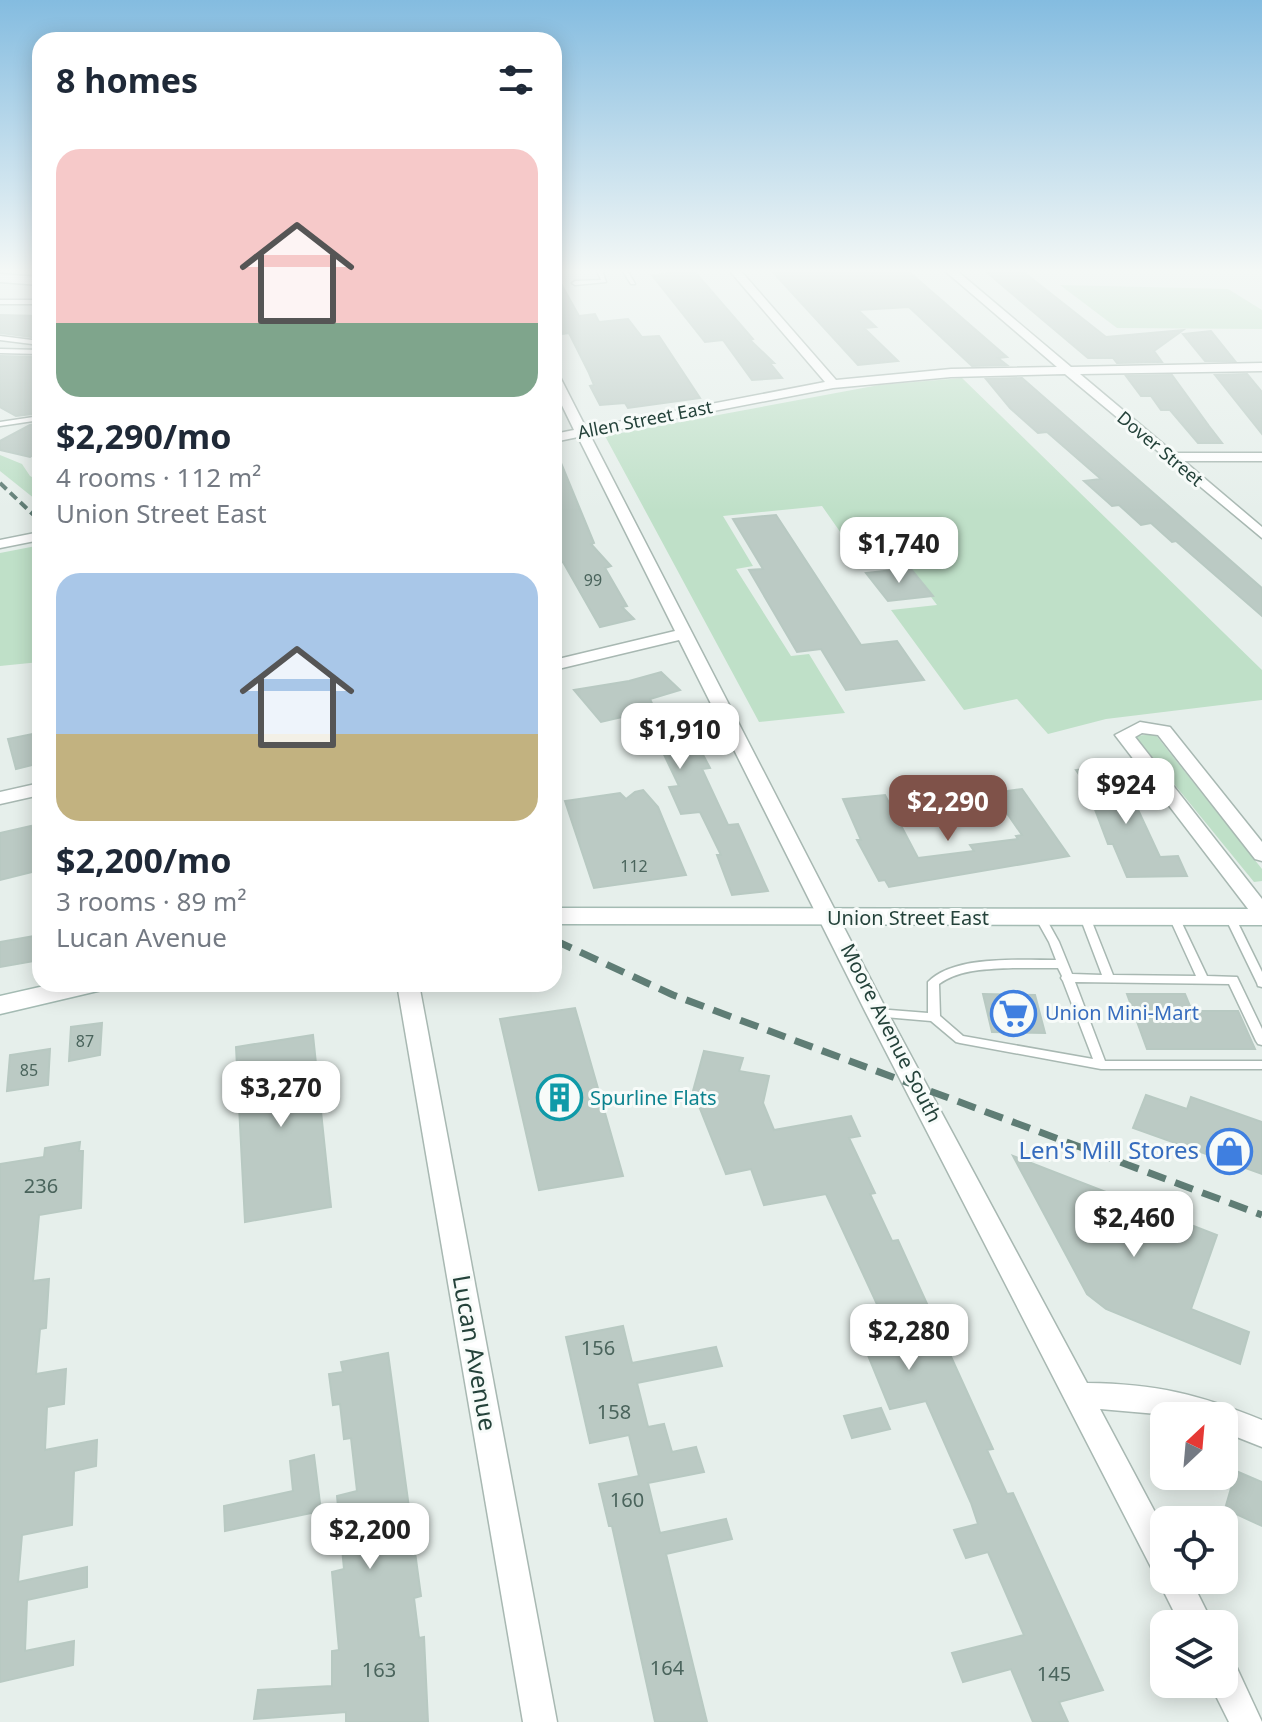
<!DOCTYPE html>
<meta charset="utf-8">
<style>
:root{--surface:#fff;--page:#f2f2f3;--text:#1f2937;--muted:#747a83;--accent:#7f5249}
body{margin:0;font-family:"Noto Sans",sans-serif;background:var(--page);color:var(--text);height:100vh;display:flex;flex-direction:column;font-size:30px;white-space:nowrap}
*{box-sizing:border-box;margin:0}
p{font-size:26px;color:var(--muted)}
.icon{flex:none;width:44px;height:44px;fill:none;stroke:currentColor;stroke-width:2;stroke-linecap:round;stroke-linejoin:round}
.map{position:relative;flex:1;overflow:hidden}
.sheet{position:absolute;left:32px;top:32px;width:530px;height:960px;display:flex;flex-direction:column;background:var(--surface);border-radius:24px;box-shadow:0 4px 20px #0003}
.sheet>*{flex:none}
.needle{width:52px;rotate:26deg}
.controls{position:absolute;left:1150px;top:1402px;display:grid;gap:16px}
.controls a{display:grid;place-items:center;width:88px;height:88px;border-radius:16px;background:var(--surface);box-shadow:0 4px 20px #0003;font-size:40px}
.price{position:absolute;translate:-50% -68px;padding:0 18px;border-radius:16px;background:#fff;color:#222;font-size:26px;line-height:52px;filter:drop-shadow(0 2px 4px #0008)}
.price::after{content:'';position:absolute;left:50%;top:48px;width:24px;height:18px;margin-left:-12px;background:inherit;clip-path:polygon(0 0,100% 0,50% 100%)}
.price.current{background:var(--accent);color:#fff}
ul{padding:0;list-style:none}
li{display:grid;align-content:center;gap:16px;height:424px;padding:0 24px}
li span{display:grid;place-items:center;height:248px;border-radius:24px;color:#555}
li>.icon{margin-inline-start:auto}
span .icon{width:144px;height:144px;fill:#fffc;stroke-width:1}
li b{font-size:34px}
h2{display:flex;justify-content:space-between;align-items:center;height:96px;padding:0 24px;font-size:34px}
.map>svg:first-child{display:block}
.green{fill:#bfe0c8}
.building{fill:#bbcac4;stroke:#b8c9c2;stroke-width:2}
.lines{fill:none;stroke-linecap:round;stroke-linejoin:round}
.lane-casing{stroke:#a8b8b2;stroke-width:3}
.street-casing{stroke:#a8b8b2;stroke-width:3}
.secondary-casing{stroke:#a4bbb3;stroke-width:3}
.lane{fill:#fff;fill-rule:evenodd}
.street{fill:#fff;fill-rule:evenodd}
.secondary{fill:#fff;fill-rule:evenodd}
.rail-far1{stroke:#5f7d75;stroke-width:4;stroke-dasharray:9 5;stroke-linecap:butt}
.rail{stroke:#5f7d75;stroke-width:7;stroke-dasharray:19 10;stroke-linecap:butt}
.labels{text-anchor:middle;stroke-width:6;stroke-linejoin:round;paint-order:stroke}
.number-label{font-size:16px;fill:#4a645c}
.far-street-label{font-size:18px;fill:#24423a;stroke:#f7fbf9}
.street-label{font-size:20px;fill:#24423a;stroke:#f7fbf9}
.shop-label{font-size:20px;fill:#366cbe;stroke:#f7fbf9;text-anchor:start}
.culture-label{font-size:20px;fill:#0d838f;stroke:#f7fbf9;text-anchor:start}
.near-number-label{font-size:20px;fill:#4a645c}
.near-shop-label{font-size:24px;fill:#366cbe;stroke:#f7fbf9;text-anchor:end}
.near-street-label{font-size:24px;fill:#24423a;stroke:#f7fbf9}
</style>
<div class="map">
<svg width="1262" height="1722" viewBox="0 0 1262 1722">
<rect width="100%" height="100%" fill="#e6efeb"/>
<!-- green -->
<g class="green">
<polygon points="1060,285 1228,289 1262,310 1262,329 1117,328"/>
<polygon points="962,378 1262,670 1262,700 1106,719 1048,734 1017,699 964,710 891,610 937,605 905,562 864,566 822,506 723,516 753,566 736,569 791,656 809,654 845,713 759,722 605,436 879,385"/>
<polygon points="0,455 22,464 30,476 40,481 40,503 0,471"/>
<polygon points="36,546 40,551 40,662 0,666 0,553"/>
<polygon points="1155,734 1262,869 1262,881 1254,882 1135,736"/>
</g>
<!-- building -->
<g class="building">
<polygon points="771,270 908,271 1007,357 998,358 1007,365 972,366 909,307 858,310 876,327 864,328 898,361 858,365"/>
<polygon points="984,270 1021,270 1106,337 1183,330 1154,351 1162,362 1117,363 1113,358 1088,358"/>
<polygon points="554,271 579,316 595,314 599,322 628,319 642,337 659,336 700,398 628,408 625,403 600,405 590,386 594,385 589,373 569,333 563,334 554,316"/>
<polygon points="694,271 753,339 750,340 774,363 770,363 782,378 752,380 723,340 705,342 652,275"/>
<polygon points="0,315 40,316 40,338 0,333"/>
<polygon points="1211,331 1235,361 1205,361 1183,334"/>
<polygon points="0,356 40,357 40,413 16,416 0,407"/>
<polygon points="1247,374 1262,392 1262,434 1215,375"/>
<polygon points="1172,375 1209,426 1222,443 1198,443 1170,410 1161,410 1151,396 1141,396 1126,376"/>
<polygon points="1022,378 1262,588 1262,616 1176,541 1172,542 1151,523 1141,525 1119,505 1112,506 1084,481 1101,479 1047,432 1038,433 1010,408 986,379"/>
<polygon points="40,423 40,451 30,457 0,450 0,441 30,425"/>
<polygon points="554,446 594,543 591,544 611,566 605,568 627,606 622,607 634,619 600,627 563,562 554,564"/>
<polygon points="776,515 861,645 897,641 924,680 846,690 821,649 797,652 749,570 763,569 733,519"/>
<polygon points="910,568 933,596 888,601 866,573"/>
<polygon points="661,672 680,690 650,699 665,733 690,730 710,768 702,769 728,825 738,824 768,891 732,895 717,855 721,855 700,812 681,814 669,787 679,786 658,742 648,743 635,714 601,722 574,690 629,681"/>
<polygon points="33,734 40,763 16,769 8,739"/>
<polygon points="1111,766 1127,786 1160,857 1178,856 1187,876 1127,877 1113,844 1108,844 1085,783 1076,770"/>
<polygon points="1022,789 1069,856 889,887 885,880 879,881 857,840 861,840 843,799 885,795 918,858 974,851 970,845 1018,839 1016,836 1022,835 993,793"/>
<polygon points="643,790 658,807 686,875 594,888 565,801 620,793 626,799 635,792"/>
<polygon points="31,826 40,870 0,880 0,833"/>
<polygon points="40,935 40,960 0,967 0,942"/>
<polygon points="983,994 1035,995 1045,1033 992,1032"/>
<polygon points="1127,994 1185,994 1192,1011 1238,1011 1255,1049 1147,1049"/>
<polygon points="575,1008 623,1176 539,1190 500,1019"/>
<polygon points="102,1023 100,1055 69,1061 71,1027"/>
<polygon points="313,1035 331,1207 245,1222 236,1047"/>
<polygon points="50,1049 48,1085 7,1091 10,1055"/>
<polygon points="704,1051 743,1058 739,1071 769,1076 763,1103 774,1130 851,1116 860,1136 849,1138 875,1193 870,1194 892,1241 898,1240 993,1449 987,1450 1007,1494 1013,1493 1103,1690 1059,1702 1068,1722 1033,1722 1011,1669 963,1682 952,1653 1024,1635 988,1552 966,1558 954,1530 978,1524 971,1503 926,1401 890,1409 865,1348 881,1345 869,1317 882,1315 826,1194 764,1205 751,1169 726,1174 693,1091"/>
<polygon points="1146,1095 1187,1109 1191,1097 1262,1122 1262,1174 1133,1128"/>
<polygon points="80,1142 79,1151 83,1151 81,1208 39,1215 33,1281 49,1279 46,1328 40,1329 36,1374 66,1369 64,1404 47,1407 45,1450 97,1440 96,1466 74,1471 72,1525 22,1535 18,1582 87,1567 87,1587 27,1600 25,1651 74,1641 73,1665 0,1682 0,1164 44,1157 45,1148"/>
<polygon points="1013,1156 1217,1235 1191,1309 1249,1332 1240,1364 1106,1309 1087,1294"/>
<polygon points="623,1326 632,1363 716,1347 722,1366 637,1383 648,1427 664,1424 672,1452 696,1447 704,1472 648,1483 660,1533 726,1519 732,1539 666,1554 707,1722 655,1722 612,1526 609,1526 599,1484 639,1476 629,1435 590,1443 566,1337"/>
<polygon points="388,1353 421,1596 414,1598 419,1638 424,1637 428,1722 346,1722 346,1712 254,1719 258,1690 332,1686 332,1651 339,1650 332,1572 344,1569 337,1496 357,1491 351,1438 344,1439 340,1404 333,1405 329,1374 343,1372 341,1362"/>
<polygon points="881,1408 890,1429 852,1438 844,1416"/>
<polygon points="314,1455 321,1511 225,1531 224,1506 293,1491 290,1461"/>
<polygon points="1236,1471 1262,1482 1262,1526 1225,1509"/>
</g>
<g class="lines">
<defs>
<g id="lane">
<polygon points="597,270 602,270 606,282 575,285 572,283 575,281 601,280"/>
<polygon points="622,270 627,270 635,284 631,284"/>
<rect x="0" y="300" width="40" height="4"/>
<polygon points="0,336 40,341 40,345 0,340"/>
<polygon points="0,349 40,350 40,354 0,353"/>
<polygon points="40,416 40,420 0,426 0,422"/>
<path d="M1040,914L1044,915L1059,942L1072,974L1102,975L1080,917L1085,914L1090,917L1113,975L1196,976L1169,917L1170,915H1178L1207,976L1237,977L1262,1029V1045L1258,1044L1256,1041L1229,984L1075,982L1105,1061H1262V1069H1101L960,1043L956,1042L931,1021L873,1016L871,1013L873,1010L877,1009L928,1013V982C954,955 1020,960 1056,960L1049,942L1035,917ZM1013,968H1058L1062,976L1061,978L1063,981L1093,1059L963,1036L940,1016L939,984C960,969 988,969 1013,968Z"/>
<polygon points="1230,914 1235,917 1262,972 1262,987 1258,986 1257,983 1225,917"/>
</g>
<g id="street">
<path d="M729,270H740L836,380L951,369L1057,367L944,270H956L1071,367L1262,363V371L1080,374L1174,453H1262V461H1184L1262,527V538L1065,374L951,377L833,388L590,435L888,1013L1087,1383C1157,1384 1198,1394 1262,1420V1447L1224,1432V1416H1180L1100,1409L1164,1529V1580H1191L1213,1624H1180L1158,1580L1161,1574L1153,1571L866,1013L679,640L554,670V660L675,631L578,437L554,442V434L574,430L554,389V373L560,377L586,428L825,382Z"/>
<polygon points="40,532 40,540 0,548 0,540"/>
<polygon points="1140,722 1170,727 1262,842 1262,861 1255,859 1158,735 1142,733 1135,737 1262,899 1262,920 1255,918 1115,735"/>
<polygon points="40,783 40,795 0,804 0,792"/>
<polygon points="397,984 419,984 557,1722 523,1722"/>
<polygon points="1224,1661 1236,1666 1262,1722 1229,1722 1210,1684 1224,1684"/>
</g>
<g id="secondary">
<polygon points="0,274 40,277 40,285 0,282"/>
<polygon points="554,908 1262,909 1262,925 554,924"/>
<polygon points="53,984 106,984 102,990 0,1014 0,996"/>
</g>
</defs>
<!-- lane casing -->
<use href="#lane" class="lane-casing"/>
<!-- street casing -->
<use href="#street" class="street-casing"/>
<!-- secondary casing -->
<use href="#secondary" class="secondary-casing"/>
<!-- lane -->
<use href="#lane" class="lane"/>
<!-- street -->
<use href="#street" class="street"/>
<!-- secondary -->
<use href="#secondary" class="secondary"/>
<!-- rail-far1 -->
<polyline class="rail-far1" points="0,483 40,521"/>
<!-- rail -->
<polyline class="rail" points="554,940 673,995 1262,1215"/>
</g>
<!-- sky -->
<linearGradient id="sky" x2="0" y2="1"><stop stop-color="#84bce0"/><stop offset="0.53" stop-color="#f4f8f6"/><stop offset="1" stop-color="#f4f8f6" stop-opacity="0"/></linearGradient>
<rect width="1262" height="511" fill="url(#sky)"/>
<!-- icons -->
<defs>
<symbol id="supermarket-ring" viewBox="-11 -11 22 22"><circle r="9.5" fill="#f7fbf9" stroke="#3f7fe0" stroke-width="1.5"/><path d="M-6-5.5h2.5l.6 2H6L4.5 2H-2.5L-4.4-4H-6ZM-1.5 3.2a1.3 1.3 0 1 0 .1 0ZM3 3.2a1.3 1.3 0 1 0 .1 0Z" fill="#3f7fe0"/></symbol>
<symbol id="building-ring" viewBox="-11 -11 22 22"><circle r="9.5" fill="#f7fbf9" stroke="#0f9aa8" stroke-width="1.5"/><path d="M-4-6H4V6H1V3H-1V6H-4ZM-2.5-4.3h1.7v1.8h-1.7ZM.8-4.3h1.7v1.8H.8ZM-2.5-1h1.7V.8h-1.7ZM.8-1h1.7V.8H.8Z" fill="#0f9aa8"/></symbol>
<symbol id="shop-ring" viewBox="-11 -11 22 22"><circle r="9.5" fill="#f7fbf9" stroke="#3f7fe0" stroke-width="1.5"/><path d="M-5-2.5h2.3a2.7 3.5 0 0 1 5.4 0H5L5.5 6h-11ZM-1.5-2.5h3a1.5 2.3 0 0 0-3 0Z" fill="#3f7fe0"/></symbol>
</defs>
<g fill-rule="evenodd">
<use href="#supermarket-ring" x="988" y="988" width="51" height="51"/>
<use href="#building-ring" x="534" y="1072" width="51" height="51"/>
<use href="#shop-ring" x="1204" y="1126" width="51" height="51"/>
</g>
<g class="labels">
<!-- number labels -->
<g class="number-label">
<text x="593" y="586">99</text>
<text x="634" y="872">112</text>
<text x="85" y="1047">87</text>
<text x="29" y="1076">85</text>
</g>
<!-- far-street labels -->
<g class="far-street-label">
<text transform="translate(645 420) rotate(-11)" y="6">Allen Street East</text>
<text transform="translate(1160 449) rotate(40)" y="6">Dover Street</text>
</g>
<!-- street labels -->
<g class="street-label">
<text x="908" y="925">Union Street East</text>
<text transform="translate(891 1033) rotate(63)" y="7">Moore Avenue South</text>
</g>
<!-- shop labels -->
<g class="shop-label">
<text x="1045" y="1020">Union Mini-Mart</text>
</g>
<!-- culture labels -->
<g class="culture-label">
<text x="590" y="1105">Spurline Flats</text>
</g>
<!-- near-number labels -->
<g class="near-number-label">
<text x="41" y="1193">236</text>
<text x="598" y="1355">156</text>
<text x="614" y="1419">158</text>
<text x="627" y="1507">160</text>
<text x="667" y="1675">164</text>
<text x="379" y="1677">163</text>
<text x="1054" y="1681">145</text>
</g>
<!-- near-shop labels -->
<g class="near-shop-label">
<text x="1199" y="1159">Len's Mill Stores</text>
</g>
<!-- near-street labels -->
<g class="near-street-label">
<text transform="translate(474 1353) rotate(80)" y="8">Lucan Avenue</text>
</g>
</g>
</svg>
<div class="controls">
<a><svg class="needle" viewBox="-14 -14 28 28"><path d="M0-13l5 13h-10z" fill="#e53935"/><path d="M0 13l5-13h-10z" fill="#747a83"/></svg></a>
<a><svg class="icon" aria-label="locate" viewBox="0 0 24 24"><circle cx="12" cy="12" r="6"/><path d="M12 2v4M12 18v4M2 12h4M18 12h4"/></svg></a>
<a><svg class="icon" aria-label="layers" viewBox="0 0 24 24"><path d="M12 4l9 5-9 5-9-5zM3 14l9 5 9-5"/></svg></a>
</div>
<b class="price" style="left:899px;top:585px">$1,740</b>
<b class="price" style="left:680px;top:771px">$1,910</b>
<b class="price" style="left:1126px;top:826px">$924</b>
<b class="price current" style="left:948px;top:843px">$2,290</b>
<b class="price" style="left:281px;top:1129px">$3,270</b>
<b class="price" style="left:1134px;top:1259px">$2,460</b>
<b class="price" style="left:909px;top:1372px">$2,280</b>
<b class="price" style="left:370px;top:1571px">$2,200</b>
<section class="sheet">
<h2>8 homes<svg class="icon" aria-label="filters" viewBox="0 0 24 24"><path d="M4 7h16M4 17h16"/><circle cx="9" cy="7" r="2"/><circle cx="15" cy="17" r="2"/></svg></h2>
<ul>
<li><span style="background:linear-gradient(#f6c9c9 70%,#7fa58c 0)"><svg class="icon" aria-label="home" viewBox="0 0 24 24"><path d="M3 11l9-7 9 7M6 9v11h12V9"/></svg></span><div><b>$2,290/mo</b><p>4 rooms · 112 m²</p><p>Union Street East</p></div></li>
<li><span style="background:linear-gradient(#a9c7e8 65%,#c2b280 0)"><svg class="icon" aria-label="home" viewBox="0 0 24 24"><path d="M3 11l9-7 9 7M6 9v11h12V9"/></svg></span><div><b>$2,200/mo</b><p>3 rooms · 89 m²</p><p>Lucan Avenue</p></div></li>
</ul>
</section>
</div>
